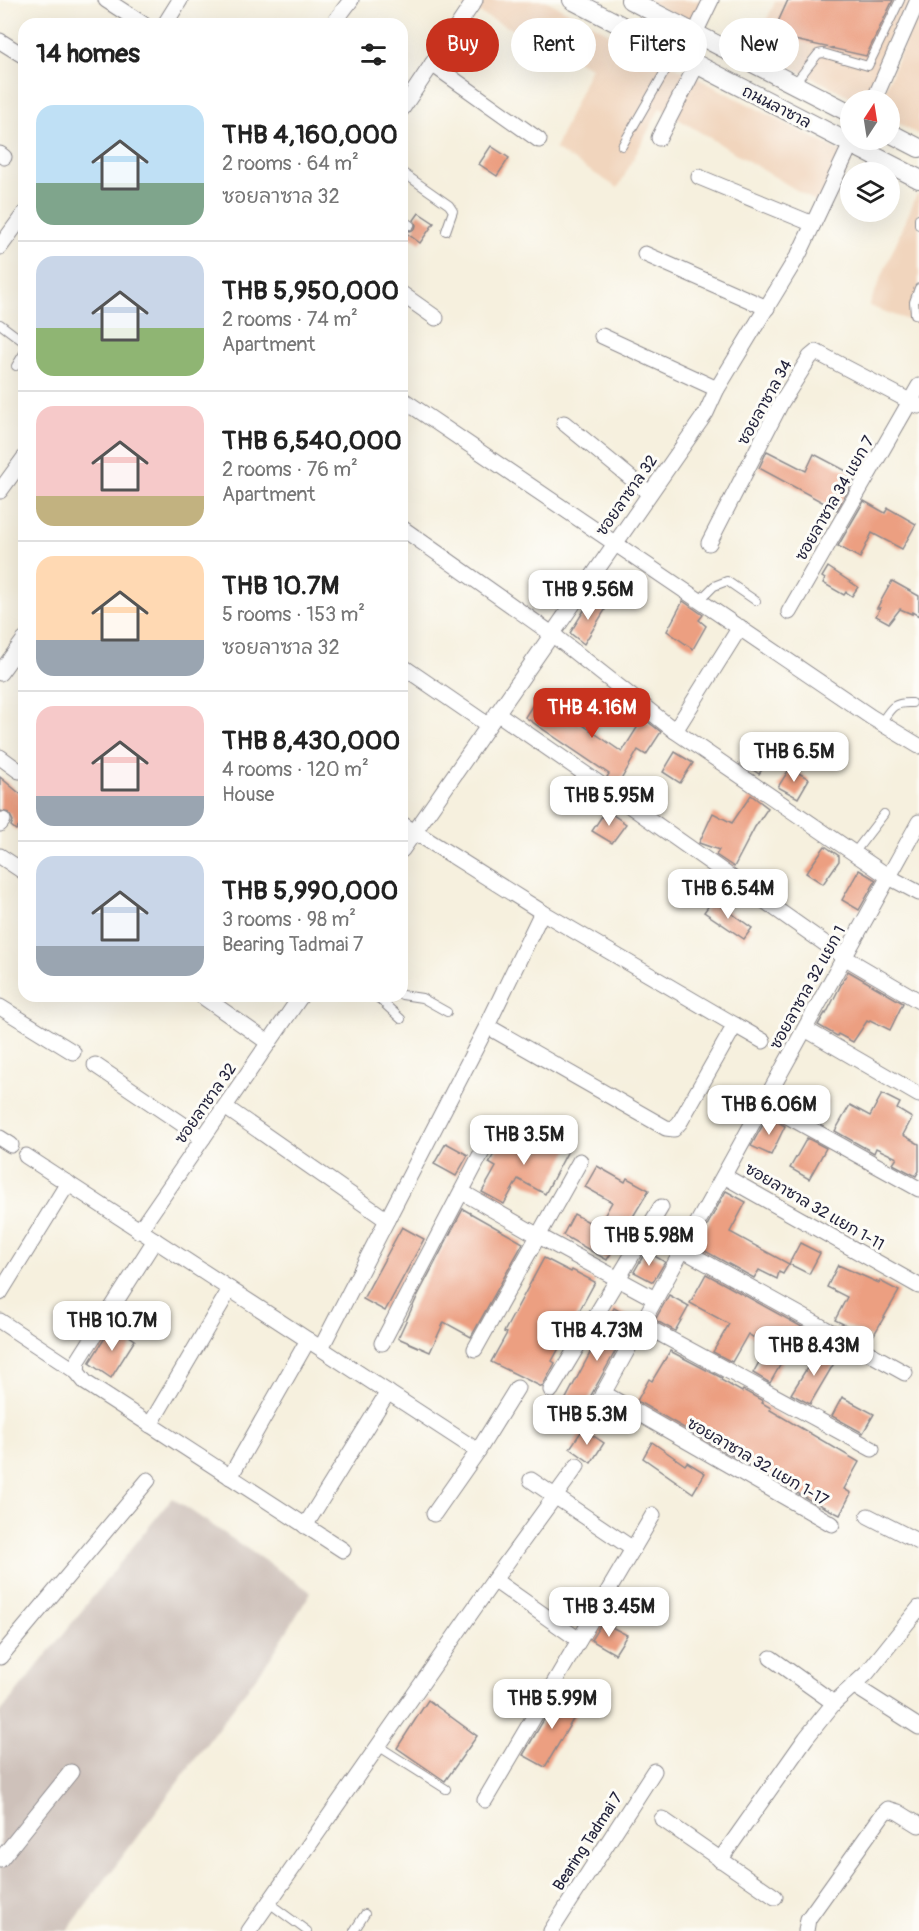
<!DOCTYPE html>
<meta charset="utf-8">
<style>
:root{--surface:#fff;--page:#f6f6f6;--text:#222;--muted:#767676;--line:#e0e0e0;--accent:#c8321e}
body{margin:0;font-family:Pangolin,"Playpen Sans Thai",sans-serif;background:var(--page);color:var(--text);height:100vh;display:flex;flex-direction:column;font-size:22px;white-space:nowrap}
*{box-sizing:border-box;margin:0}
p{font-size:20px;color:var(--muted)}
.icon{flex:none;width:33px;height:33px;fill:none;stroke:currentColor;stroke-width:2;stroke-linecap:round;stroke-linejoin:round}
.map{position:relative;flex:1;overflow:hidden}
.sheet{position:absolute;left:18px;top:18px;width:390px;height:984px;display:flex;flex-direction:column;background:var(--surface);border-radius:18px;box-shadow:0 6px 24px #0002}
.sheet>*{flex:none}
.guide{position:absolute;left:426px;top:18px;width:402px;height:54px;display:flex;gap:12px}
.needle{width:39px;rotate:12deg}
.buttons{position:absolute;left:840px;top:90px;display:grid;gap:12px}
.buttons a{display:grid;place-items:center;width:60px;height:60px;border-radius:50%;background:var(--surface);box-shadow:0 6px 24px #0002;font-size:30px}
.price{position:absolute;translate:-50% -51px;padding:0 14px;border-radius:12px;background:#fff;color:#222;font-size:20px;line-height:39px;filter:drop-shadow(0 2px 3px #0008)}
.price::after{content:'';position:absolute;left:50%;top:36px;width:18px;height:14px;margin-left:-9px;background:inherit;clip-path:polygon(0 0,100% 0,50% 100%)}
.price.active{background:var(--accent);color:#fff}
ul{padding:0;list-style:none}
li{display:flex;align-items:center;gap:18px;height:150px;padding:0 18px}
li+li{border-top:2px solid var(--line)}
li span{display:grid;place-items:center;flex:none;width:168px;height:120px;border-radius:18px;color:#555}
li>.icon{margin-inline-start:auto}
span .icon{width:72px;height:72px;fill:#fffc;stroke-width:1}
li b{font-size:26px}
h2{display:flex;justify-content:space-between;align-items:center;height:72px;padding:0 18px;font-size:26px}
.chip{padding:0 21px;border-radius:27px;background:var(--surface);box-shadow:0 6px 24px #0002;font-size:21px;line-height:54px}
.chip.active{background:var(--accent);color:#fff}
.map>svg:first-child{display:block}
.built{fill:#f1d5bd}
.industrial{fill:#cec1ba}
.building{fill:#ec9f81}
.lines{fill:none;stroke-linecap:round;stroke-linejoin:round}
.service-casing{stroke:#8c898c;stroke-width:10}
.minor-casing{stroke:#8c898c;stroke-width:17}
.tertiary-casing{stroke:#8c898c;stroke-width:20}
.service{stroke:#fff;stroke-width:8}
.minor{stroke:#fff;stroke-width:15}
.tertiary{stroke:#fff;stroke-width:18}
.labels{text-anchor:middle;stroke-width:6;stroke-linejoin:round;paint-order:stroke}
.street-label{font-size:16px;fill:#22223b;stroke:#fdfcf7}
</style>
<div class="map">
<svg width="919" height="1931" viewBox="0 0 919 1931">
<rect width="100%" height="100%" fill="#fdfcf7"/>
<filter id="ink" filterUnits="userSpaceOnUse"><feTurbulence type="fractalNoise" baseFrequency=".0167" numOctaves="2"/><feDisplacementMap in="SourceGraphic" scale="12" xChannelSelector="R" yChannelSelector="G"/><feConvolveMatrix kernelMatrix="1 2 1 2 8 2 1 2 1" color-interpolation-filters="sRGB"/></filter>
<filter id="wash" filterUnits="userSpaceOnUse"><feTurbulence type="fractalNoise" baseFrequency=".008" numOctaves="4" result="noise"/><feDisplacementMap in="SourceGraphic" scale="24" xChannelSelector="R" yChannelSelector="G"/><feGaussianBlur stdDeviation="1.35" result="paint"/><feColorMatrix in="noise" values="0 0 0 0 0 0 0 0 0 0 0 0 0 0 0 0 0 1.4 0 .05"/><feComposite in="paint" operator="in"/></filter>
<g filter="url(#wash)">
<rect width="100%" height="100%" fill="#f6f0de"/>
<!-- built -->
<g class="built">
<polygon points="452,0 545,0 853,158 828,209 660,108 618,188 555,149 591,67"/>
<polygon points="647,0 718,0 704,30"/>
<polygon points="776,0 913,0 868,100 857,100 753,48"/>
<polygon points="919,6 919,135 890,119 890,100 881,100"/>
<polygon points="917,194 919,195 919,324 869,306"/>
</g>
<!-- industrial -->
<polygon class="industrial" points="172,1498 311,1592 271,1657 67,1931 0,1931 0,1713"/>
<g id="blocks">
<!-- building -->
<g class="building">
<polygon points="788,0 893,0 866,56 772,35"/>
<polygon points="491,146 509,158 497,176 479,164"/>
<polygon points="419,213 434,223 420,243 405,232 407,230 410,231 415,229 416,225 414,220"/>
<polygon points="767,451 806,471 814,454 856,476 837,510 759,468"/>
<polygon points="864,501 885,513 888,508 916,524 902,549 872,533 860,558 838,546"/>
<polygon points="828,567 858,587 852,596 846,592 844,595 823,583 825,579 822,577"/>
<polygon points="892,581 919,596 919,616 912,612 912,614 900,609 889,623 876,616 880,608 877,608"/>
<polygon points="591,599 605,610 584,644 570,633"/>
<polygon points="683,601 703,615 699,620 706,626 693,649 667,631"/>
<polygon points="539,695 622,752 643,718 661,732 646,755 638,750 618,785 607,777 609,774 525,717"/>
<polygon points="753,744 771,756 759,774 743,763"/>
<polygon points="675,752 693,763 680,783 663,772"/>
<polygon points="790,768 809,779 798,798 778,787"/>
<polygon points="0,777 24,797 24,821 16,830 11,826 13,821 9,813 0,811"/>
<polygon points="751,795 768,808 755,827 734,867 716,855 719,850 699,843 713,813 732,823"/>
<polygon points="606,810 626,824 612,843 592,831"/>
<polygon points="825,846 839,856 839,861 823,884 806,873"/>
<polygon points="859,870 876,880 859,910 842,900"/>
<polygon points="713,900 752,928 744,939 704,912"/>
<polygon points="848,971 903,1003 890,1030 870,1020 869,1022 867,1021 853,1042 838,1034 837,1036 818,1025 825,1013 826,1014"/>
<polygon points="808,1091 827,1102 816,1121 798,1110"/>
<polygon points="882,1094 900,1103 897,1109 912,1118 903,1135 919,1144 919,1171 916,1176 893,1164 897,1158 876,1148 874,1153 835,1131 850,1105 870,1116"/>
<polygon points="768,1116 785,1126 771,1155 751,1146"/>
<polygon points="505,1134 539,1152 548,1135 570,1147 545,1194 518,1179 504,1204 482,1192 496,1167 489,1163"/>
<polygon points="807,1138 826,1148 809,1179 790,1168"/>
<polygon points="446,1143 468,1155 456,1176 434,1164"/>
<polygon points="597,1166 625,1182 627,1178 649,1190 607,1260 563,1235 574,1214 598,1227 612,1202 585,1187"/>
<polygon points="726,1191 746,1202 730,1232 789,1264 783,1274 779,1272 777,1279 759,1270 754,1278 696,1246"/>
<polygon points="463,1209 523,1243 471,1337 444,1322 430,1352 398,1338 418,1295"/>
<polygon points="402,1227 424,1239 385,1311 363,1299"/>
<polygon points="800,1243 820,1253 809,1274 789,1264"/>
<polygon points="646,1251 665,1262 653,1282 634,1272"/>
<polygon points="544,1258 571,1272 572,1270 595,1282 552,1361 555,1363 542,1387 491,1362 507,1333 504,1332"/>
<polygon points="838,1265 879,1283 880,1281 899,1291 872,1338 835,1320 847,1297 827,1287"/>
<polygon points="706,1274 802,1327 770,1383 753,1373 768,1346 748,1334 732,1362 713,1352 729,1324 690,1303"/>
<polygon points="669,1295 689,1306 675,1331 655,1320"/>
<polygon points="614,1308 633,1319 579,1417 561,1408"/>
<polygon points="113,1325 135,1340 111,1378 89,1363"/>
<polygon points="818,1350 836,1360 810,1404 791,1394"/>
<polygon points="670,1351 722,1378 721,1380 742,1392 743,1390 763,1401 762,1403 771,1408 770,1410 859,1462 844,1489 851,1493 840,1515 808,1499 637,1401 649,1379 652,1381"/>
<polygon points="842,1397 874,1414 863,1433 832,1416"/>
<polygon points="583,1429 604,1443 591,1463 570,1448"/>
<polygon points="652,1442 685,1465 687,1462 705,1473 693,1493 643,1458"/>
<polygon points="602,1622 627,1635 615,1654 591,1640"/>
<polygon points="559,1694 581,1706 545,1767 523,1755"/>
<polygon points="428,1700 477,1736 445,1781 397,1748"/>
</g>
</g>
</g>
<g filter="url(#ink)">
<use href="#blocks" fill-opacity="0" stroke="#8c898c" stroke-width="1.5"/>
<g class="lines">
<defs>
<g id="service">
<polyline points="795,83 818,54 823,53 868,66 900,0"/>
<polyline points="622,146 675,54"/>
<polyline points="402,172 449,205 453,211 446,231"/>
<polyline points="919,218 919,225"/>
<polyline points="402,220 410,225"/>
<polyline points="919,288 914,302 915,314 919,315"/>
<polyline points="0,324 24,342"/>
<polyline points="16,366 24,353"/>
<polyline points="700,600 714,586 727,581 756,601"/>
<path d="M881,723C891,708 893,702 912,703"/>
<polyline points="854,853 884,814"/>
<polyline points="402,995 422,998 447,1012"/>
<polyline points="376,996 401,1019"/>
<polyline points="378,1746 446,1789"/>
<polyline points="269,1903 307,1931"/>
<polyline points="354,1931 365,1914"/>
</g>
<g id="minor">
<polyline points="106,0 143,24"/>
<polyline points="165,24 180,0"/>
<polyline points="333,24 351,0"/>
<polyline points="695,33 711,0"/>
<polyline points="0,41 24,56"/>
<polyline points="432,64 539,140"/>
<polyline points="874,100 918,0"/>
<polyline points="402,109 475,0"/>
<polyline points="659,138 697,64"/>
<polyline points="0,154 4,157"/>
<polyline points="699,177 813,224"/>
<polyline points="0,247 24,214"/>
<polyline points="645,254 767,308"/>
<polyline points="402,294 436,318"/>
<polyline points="602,336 717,389"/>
<polyline points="402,399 871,717 919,746"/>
<polyline points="564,423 649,493"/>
<polyline points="0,491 24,458"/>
<polyline points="402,528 552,634 675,731 889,877 919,893"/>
<polyline points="709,543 781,403 810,357 816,352 919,406"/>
<polyline points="789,612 919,386"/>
<polyline points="402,666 488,725"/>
<polyline points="0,673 24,640"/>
<polyline points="497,713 610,791"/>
<polyline points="675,731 740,627"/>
<polyline points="0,757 19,771"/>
<polyline points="626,803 844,957 919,1001"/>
<polyline points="0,824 3,820"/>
<polyline points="402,824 542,912 735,1025"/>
<polyline points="402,850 706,413 717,389 799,254 851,144"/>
<polyline points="0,856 24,872"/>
<polyline points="202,996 269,1043"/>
<polyline points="0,1007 73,1052"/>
<polyline points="487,1026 666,1128 674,1129 680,1122 735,1025 763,1041"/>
<polyline points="805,1029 919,1095"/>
<polyline points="95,1065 203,1138"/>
<polyline points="764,1103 919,1189"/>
<polyline points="225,1107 387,1220"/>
<polyline points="0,1138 11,1145"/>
<polyline points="26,1156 478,1451 434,1514"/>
<polyline points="724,1176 919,1286"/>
<polyline points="462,1192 537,1235 655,1299"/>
<polyline points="139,1231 301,996"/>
<polyline points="683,1250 905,1373"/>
<polyline points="0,1293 68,1183"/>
<polyline points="0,1321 77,1372 86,1383 343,1550"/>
<polyline points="642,1324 872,1449"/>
<polyline points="382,1343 495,1127"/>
<polyline points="321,1348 487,1026 542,912"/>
<polyline points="475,1349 580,1161"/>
<polyline points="77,1372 78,1361 155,1240"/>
<polyline points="551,1390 661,1207"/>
<polyline points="603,1393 832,1524"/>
<polyline points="588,1421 919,822"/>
<polyline points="150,1425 230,1289"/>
<polyline points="478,1451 517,1388"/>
<polyline points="230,1477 308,1340"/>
<polyline points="531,1480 633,1549"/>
<polyline points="868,1516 919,1542"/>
<polyline points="305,1526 388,1392"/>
<polyline points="494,1580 579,1640"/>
<polyline points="0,1657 148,1480"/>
<polyline points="771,1658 834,1703"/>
<polyline points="853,1685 919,1727"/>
<polyline points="485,1800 653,1515"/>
<polyline points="662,1819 775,1897"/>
<polyline points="0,1860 71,1772"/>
<polyline points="720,1860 806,1738 834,1703 867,1673 919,1608"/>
<polyline points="249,1931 494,1580 577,1466"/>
<polyline points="551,1931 654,1771"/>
<polyline points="806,1931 808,1919 883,1814 888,1809 898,1812 919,1825"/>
</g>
<g id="tertiary">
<polyline points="572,0 919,179"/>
<polyline points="630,0 850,113"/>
<polyline points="890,133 919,148"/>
</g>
</defs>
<!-- service casing -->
<use href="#service" class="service-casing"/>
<!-- minor casing -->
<use href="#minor" class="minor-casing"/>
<!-- tertiary casing -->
<use href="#tertiary" class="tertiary-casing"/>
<!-- service -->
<use href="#service" class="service"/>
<!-- minor -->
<use href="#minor" class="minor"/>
<!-- tertiary -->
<use href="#tertiary" class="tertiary"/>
</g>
</g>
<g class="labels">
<!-- street labels -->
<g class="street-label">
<text transform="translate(777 106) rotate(27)" y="6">ถนนลาซาล</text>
<text transform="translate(764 402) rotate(-61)" y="6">ซอยลาซาล 34</text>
<text transform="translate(626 495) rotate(-55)" y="6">ซอยลาซาล 32</text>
<text transform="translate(834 498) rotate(-60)" y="6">ซอยลาซาล 34 แยก 7</text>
<text transform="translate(807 987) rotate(-61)" y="6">ซอยลาซาล 32 แยก 1</text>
<text transform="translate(205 1103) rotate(-55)" y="6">ซอยลาซาล 32</text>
<text transform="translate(815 1206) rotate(30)" y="6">ซอยลาซาล 32 แยก 1-11</text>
<text transform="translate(758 1461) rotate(30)" y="6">ซอยลาซาล 32 แยก 1-17</text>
<text transform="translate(587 1841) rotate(-57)" y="6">Bearing Tadmai 7</text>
</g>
</g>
</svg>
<div class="buttons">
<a><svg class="needle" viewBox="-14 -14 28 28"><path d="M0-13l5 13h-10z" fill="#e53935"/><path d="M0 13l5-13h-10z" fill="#767676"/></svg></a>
<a><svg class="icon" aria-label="layers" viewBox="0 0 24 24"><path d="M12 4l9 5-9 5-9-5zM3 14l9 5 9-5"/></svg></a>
</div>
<b class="price" style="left:588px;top:621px">THB 9.56M</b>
<b class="price active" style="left:592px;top:739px">THB 4.16M</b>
<b class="price" style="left:794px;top:783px">THB 6.5M</b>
<b class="price" style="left:609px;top:827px">THB 5.95M</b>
<b class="price" style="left:728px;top:920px">THB 6.54M</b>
<b class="price" style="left:769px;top:1136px">THB 6.06M</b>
<b class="price" style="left:524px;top:1166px">THB 3.5M</b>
<b class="price" style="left:649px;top:1267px">THB 5.98M</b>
<b class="price" style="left:112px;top:1352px">THB 10.7M</b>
<b class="price" style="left:597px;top:1362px">THB 4.73M</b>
<b class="price" style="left:814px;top:1377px">THB 8.43M</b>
<b class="price" style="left:587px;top:1446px">THB 5.3M</b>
<b class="price" style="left:609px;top:1638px">THB 3.45M</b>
<b class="price" style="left:552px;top:1730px">THB 5.99M</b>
<div class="guide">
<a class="chip active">Buy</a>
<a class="chip">Rent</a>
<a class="chip">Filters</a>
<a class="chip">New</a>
</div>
<section class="sheet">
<h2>14 homes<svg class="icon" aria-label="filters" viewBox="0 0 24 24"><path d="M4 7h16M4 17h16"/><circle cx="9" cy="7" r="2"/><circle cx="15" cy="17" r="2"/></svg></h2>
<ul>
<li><span style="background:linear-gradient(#bfe0f5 65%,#7fa58c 0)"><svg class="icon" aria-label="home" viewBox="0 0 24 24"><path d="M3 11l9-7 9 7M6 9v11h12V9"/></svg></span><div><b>THB 4,160,000</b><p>2 rooms · 64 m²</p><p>ซอยลาซาล 32</p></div></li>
<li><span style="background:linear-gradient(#c9d6e8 60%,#8fb573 0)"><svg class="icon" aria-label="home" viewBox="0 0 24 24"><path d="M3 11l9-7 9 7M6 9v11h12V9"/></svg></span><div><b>THB 5,950,000</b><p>2 rooms · 74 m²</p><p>Apartment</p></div></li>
<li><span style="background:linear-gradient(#f6c9c9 75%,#c2b280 0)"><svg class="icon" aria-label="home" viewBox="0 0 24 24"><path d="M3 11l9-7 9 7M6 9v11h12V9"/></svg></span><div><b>THB 6,540,000</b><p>2 rooms · 76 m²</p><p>Apartment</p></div></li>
<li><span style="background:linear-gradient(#ffd9b3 70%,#9aa5b1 0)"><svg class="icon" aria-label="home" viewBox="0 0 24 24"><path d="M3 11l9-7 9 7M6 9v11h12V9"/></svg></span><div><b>THB 10.7M</b><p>5 rooms · 153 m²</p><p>ซอยลาซาล 32</p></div></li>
<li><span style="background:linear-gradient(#f6c9c9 75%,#9aa5b1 0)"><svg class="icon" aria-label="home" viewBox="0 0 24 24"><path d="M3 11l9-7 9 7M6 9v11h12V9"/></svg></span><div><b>THB 8,430,000</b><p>4 rooms · 120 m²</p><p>House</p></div></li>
<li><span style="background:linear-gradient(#c9d6e8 75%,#9aa5b1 0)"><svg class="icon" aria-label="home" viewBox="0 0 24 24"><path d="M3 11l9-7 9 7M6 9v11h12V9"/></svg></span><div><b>THB 5,990,000</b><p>3 rooms · 98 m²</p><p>Bearing Tadmai 7</p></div></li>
</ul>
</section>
</div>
